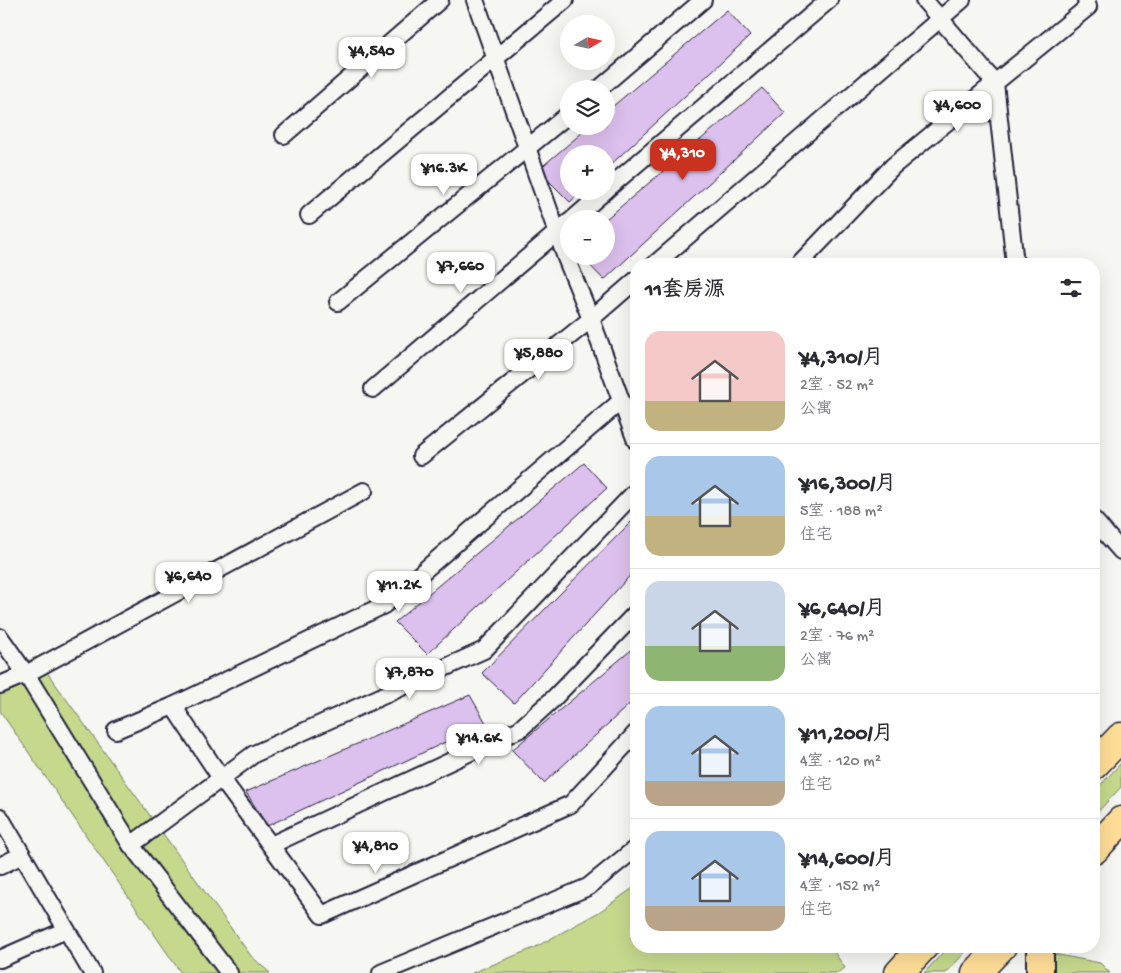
<!DOCTYPE html>
<html lang="zh">
<meta charset="utf-8">
<style>
:root{--surface:#fff;--page:#f2f2f3;--text:#2b2b33;--muted:#7c7c81;--line:#e1e1e2;--accent:#c8321e}
body{margin:0;font-family:"Gochi Hand","LXGW WenKai TC",sans-serif;background:var(--page);color:var(--text);height:100vh;display:flex;flex-direction:column;font-size:19px;white-space:nowrap}
*{box-sizing:border-box;margin:0}
p{font-size:16px;color:var(--muted)}
.icon{flex:none;width:28px;height:28px;fill:none;stroke:currentColor;stroke-width:2;stroke-linecap:round;stroke-linejoin:round}
.map{position:relative;flex:1;overflow:hidden}
.panel{position:absolute;left:630px;top:258px;width:470px;height:695px;display:flex;flex-direction:column;background:var(--surface);border-radius:20px;box-shadow:0 5px 20px #0002}
.panel>*{flex:none}
.needle{width:32px;rotate:81deg}
.controls{position:absolute;left:560px;top:15px;display:grid;gap:10px}
.controls a{display:grid;place-items:center;width:55px;height:55px;border-radius:50%;background:var(--surface);box-shadow:0 5px 20px #0002;font-size:25px}
.price{position:absolute;translate:-50% -42px;padding:0 11px;border-radius:10px;background:#fff;color:#222;font-size:16px;line-height:32px;filter:drop-shadow(0 1px 2px #0008)}
.price::after{content:'';position:absolute;left:50%;top:30px;width:15px;height:11px;margin-left:-8px;background:inherit;clip-path:polygon(0 0,100% 0,50% 100%)}
.price.on{background:var(--accent);color:#fff}
ul{padding:0;list-style:none}
li{display:flex;align-items:center;gap:15px;height:125px;padding:0 15px}
li+li{border-top:1px solid var(--line)}
li span{display:grid;place-items:center;flex:none;width:140px;height:100px;border-radius:15px;color:#555}
li>.icon{margin-inline-start:auto}
span .icon{width:60px;height:60px;fill:#fffc;stroke-width:1}
li b{font-size:21px}
h2{display:flex;justify-content:space-between;align-items:center;height:60px;padding:0 15px;font-size:21px}
.map>svg:first-child{display:block}
.green{fill:#c5d88c;stroke:#747d64}
.building{fill:#dcc0ee;stroke:#22223b}
.lines{fill:none;stroke-linecap:round;stroke-linejoin:round}
.street-casing{stroke:#22223b;stroke-width:20}
.primary-casing{stroke:#22223b;stroke-width:30}
.highway-casing{stroke:#22223b;stroke-width:31}
.street{stroke:#f6f6f2;stroke-width:16}
.primary{stroke:#fedd96;stroke-width:26}
.highway{stroke:#fedd96;stroke-width:28}
</style>
<div class="map">
<svg width="1121" height="973" viewBox="0 0 1121 973">
<rect width="100%" height="100%" fill="#f6f6f2"/>
<filter id="ink" filterUnits="userSpaceOnUse"><feTurbulence type="fractalNoise" baseFrequency=".02" numOctaves="2"/><feDisplacementMap in="SourceGraphic" scale="10" xChannelSelector="R" yChannelSelector="G"/><feConvolveMatrix kernelMatrix="1 2 1 2 8 2 1 2 1" color-interpolation-filters="sRGB"/></filter>
<g filter="url(#ink)">
<!-- green -->
<g class="green">
<polygon points="36,657 251,956 270,973 181,973 0,711 0,676"/>
<polygon points="1121,763 1121,787 1094,816 1094,792"/>
<polygon points="636,886 636,946 830,946 845,968 837,973 472,973 534,948 599,912"/>
<polygon points="949,946 971,946 946,973 924,973"/>
<polygon points="1054,954 1100,963 1110,973 1054,973"/>
</g>
<!-- building -->
<g class="building">
<polygon points="727,10 750,36 606,169 606,154 569,154 569,191 582,191 570,202 538,170 590,126 606,126 606,112"/>
<polygon points="762,88 785,113 604,280 581,256 606,256 606,219"/>
<polygon points="584,463 607,488 427,654 395,622"/>
<polygon points="632,521 636,525 636,569 514,703 482,673"/>
<polygon points="636,646 636,698 544,783 512,750"/>
<polygon points="470,695 486,723 267,826 246,792"/>
</g>
<g class="lines">
<defs>
<g id="street">
<polyline points="475,0 566,258 591,319 636,441"/>
<polyline points="924,0 995,83 1015,264"/>
<polyline points="599,89 703,0"/>
<polyline points="284,135 440,0"/>
<polyline points="606,190 829,0"/>
<polyline points="309,215 565,0"/>
<polyline points="573,219 605,191"/>
<polyline points="655,264 962,0"/>
<polyline points="799,264 893,166 1088,7 1086,0"/>
<polyline points="338,302 569,114"/>
<polyline points="373,389 569,222"/>
<polyline points="421,456 591,319 636,280"/>
<polyline points="1094,520 1121,551"/>
<polyline points="0,637 26,674 131,845 229,973"/>
<polyline points="0,685 26,674 364,491"/>
<polyline points="173,706 221,778 322,915 571,804 636,733"/>
<polyline points="116,730 173,706 384,605 621,401"/>
<polyline points="0,817 92,973"/>
<polyline points="131,845 254,754 484,650 636,491"/>
<polyline points="271,845 520,729 553,699 636,613"/>
<polyline points="0,866 22,855"/>
<polyline points="0,959 66,930"/>
<polyline points="381,973 588,887 636,848"/>
</g>
<polyline id="primary" points="1040,973 1040,946"/>
<g id="highway">
<polyline points="1094,765 1121,737"/>
<polyline points="1094,850 1121,821"/>
<polyline points="899,973 924,946"/>
<polyline points="976,973 1002,946"/>
</g>
</defs>
<!-- street casing -->
<use href="#street" class="street-casing"/>
<!-- primary casing -->
<use href="#primary" class="primary-casing"/>
<!-- highway casing -->
<use href="#highway" class="highway-casing"/>
<!-- street -->
<use href="#street" class="street"/>
<!-- primary -->
<use href="#primary" class="primary"/>
<!-- highway -->
<use href="#highway" class="highway"/>
</g>
</g>
</svg>
<div class="controls">
<a><svg class="needle" viewBox="-14 -14 28 28"><path d="M0-13l5 13h-10z" fill="#e53935"/><path d="M0 13l5-13h-10z" fill="#7c7c81"/></svg></a>
<a><svg class="icon" aria-label="layers" viewBox="0 0 24 24"><path d="M12 4l9 5-9 5-9-5zM3 14l9 5 9-5"/></svg></a>
<a>+</a>
<a>−</a>
</div>
<b class="price" style="left:372px;top:79px">¥4,540</b>
<b class="price" style="left:958px;top:133px">¥4,600</b>
<b class="price on" style="left:683px;top:181px">¥4,310</b>
<b class="price" style="left:444px;top:196px">¥16.3K</b>
<b class="price" style="left:461px;top:294px">¥7,660</b>
<b class="price" style="left:539px;top:381px">¥5,880</b>
<b class="price" style="left:189px;top:604px">¥6,640</b>
<b class="price" style="left:399px;top:613px">¥11.2K</b>
<b class="price" style="left:410px;top:700px">¥7,870</b>
<b class="price" style="left:479px;top:766px">¥14.6K</b>
<b class="price" style="left:376px;top:874px">¥4,810</b>
<section class="panel">
<h2>11套房源<svg class="icon" aria-label="filters" viewBox="0 0 24 24"><path d="M4 7h16M4 17h16"/><circle cx="9" cy="7" r="2"/><circle cx="15" cy="17" r="2"/></svg></h2>
<ul>
<li><span style="background:linear-gradient(#f6c9c9 70%,#c2b280 0)"><svg class="icon" aria-label="home" viewBox="0 0 24 24"><path d="M3 11l9-7 9 7M6 9v11h12V9"/></svg></span><div><b>¥4,310/月</b><p>2室 · 52 m²</p><p>公寓</p></div></li>
<li><span style="background:linear-gradient(#a9c7e8 60%,#c2b280 0)"><svg class="icon" aria-label="home" viewBox="0 0 24 24"><path d="M3 11l9-7 9 7M6 9v11h12V9"/></svg></span><div><b>¥16,300/月</b><p>5室 · 188 m²</p><p>住宅</p></div></li>
<li><span style="background:linear-gradient(#c9d6e8 65%,#8fb573 0)"><svg class="icon" aria-label="home" viewBox="0 0 24 24"><path d="M3 11l9-7 9 7M6 9v11h12V9"/></svg></span><div><b>¥6,640/月</b><p>2室 · 76 m²</p><p>公寓</p></div></li>
<li><span style="background:linear-gradient(#a9c7e8 75%,#b9a48a 0)"><svg class="icon" aria-label="home" viewBox="0 0 24 24"><path d="M3 11l9-7 9 7M6 9v11h12V9"/></svg></span><div><b>¥11,200/月</b><p>4室 · 120 m²</p><p>住宅</p></div></li>
<li><span style="background:linear-gradient(#a9c7e8 75%,#b9a48a 0)"><svg class="icon" aria-label="home" viewBox="0 0 24 24"><path d="M3 11l9-7 9 7M6 9v11h12V9"/></svg></span><div><b>¥14,600/月</b><p>4室 · 152 m²</p><p>住宅</p></div></li>
</ul>
</section>
</div>
